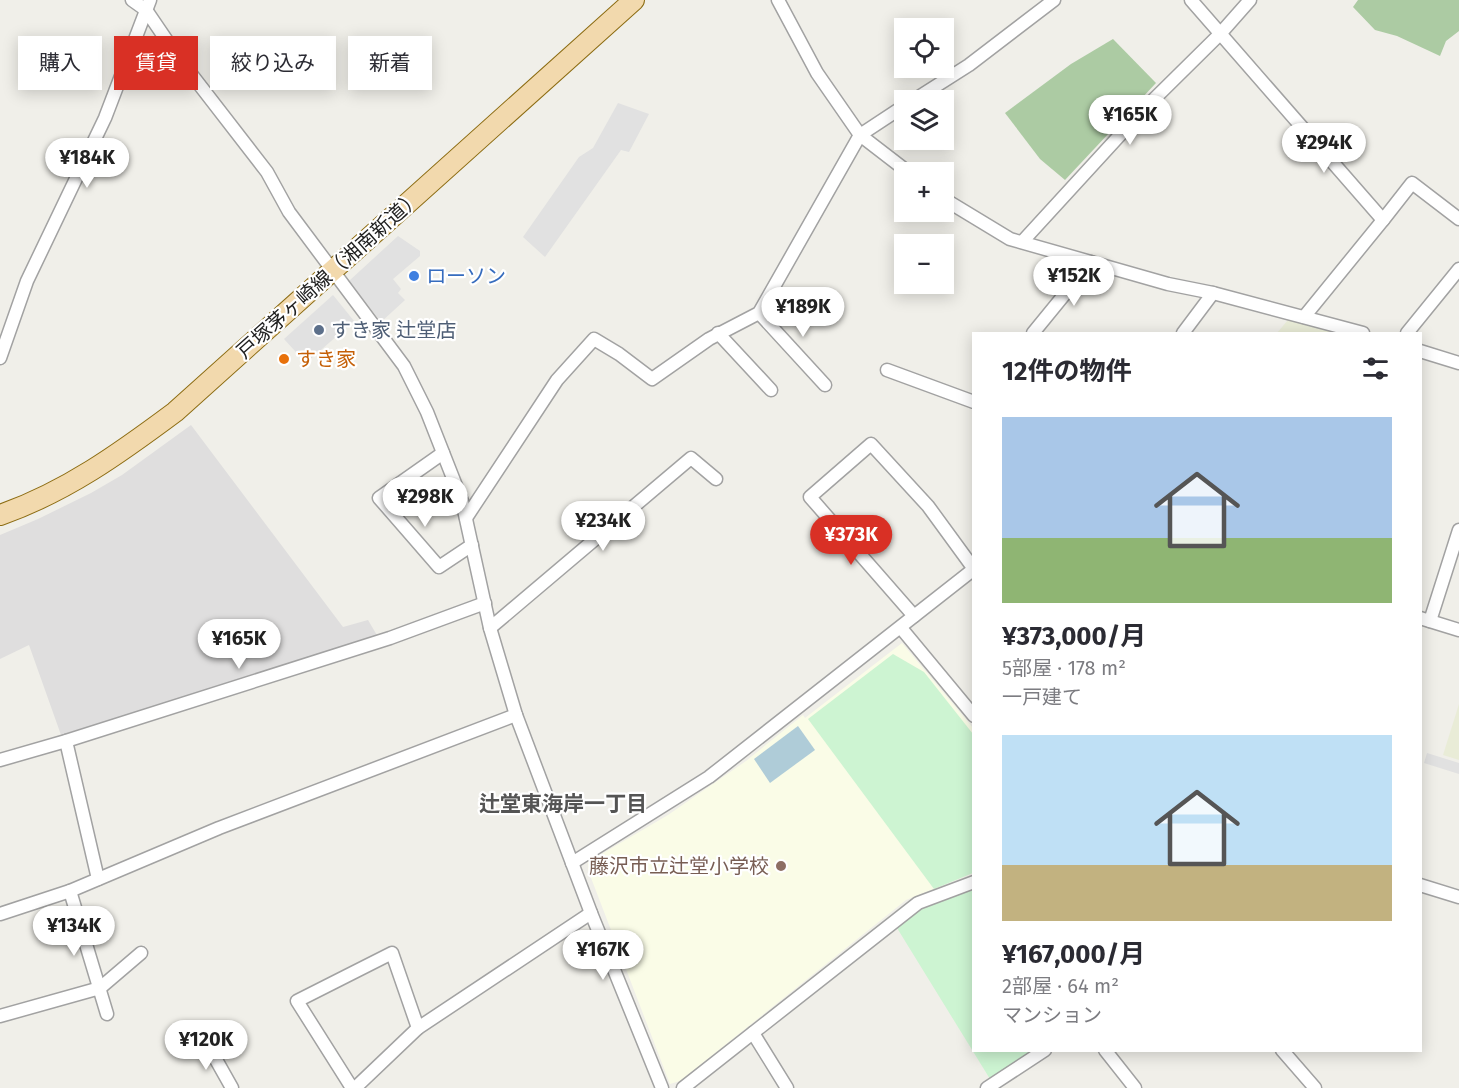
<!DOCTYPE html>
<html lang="ja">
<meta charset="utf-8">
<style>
:root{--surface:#fff;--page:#f7f7f7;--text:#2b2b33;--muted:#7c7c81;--accent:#d93025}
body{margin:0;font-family:"Fira Sans","Noto Sans JP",sans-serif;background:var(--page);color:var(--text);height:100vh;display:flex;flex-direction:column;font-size:22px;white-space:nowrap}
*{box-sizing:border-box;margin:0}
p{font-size:20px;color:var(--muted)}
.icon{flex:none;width:33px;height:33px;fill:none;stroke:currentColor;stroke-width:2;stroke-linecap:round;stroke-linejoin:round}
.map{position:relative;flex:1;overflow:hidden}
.side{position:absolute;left:972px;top:332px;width:450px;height:720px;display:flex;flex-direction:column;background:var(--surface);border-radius:0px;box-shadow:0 3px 15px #0003}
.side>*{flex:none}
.hud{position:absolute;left:18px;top:36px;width:570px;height:54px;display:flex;gap:12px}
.fabs{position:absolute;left:894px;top:18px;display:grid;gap:12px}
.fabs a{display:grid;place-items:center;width:60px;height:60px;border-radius:0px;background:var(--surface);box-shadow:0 3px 15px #0003;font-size:30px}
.price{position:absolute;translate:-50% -51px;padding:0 14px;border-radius:21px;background:#fff;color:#222;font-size:20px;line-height:39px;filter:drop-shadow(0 2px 3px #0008)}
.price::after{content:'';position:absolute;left:50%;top:36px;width:18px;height:14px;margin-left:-9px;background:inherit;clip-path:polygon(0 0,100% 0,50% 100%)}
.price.selected{background:var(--accent);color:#fff}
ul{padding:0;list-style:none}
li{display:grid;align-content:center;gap:12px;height:318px;padding:0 30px}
li span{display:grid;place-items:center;height:186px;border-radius:0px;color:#555}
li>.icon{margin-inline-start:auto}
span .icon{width:108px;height:108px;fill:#fffc;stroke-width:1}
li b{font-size:26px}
h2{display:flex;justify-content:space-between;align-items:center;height:72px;padding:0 30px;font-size:26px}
.pill{padding:0 21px;border-radius:0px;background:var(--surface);box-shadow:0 3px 15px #0003;font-size:21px;line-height:54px}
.pill.selected{background:var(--accent);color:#fff}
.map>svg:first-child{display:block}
.residential{fill:#dfdede}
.education{fill:#fafce7}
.farmland{fill:#e9ecd7}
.forest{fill:#accba3}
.park{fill:#cdf4d2}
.parking{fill:#e1e1e1}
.water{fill:#afccd8}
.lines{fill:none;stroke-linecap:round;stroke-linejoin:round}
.street-casing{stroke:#a2a2a2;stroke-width:15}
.primary-casing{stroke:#8c6c12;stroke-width:22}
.street{stroke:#fff;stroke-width:12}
.primary{stroke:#f2d9ad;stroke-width:20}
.shop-dot{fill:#3f7fe0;stroke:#fff;stroke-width:2}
.service-dot{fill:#5c6f8a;stroke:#fff;stroke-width:2}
.food-dot{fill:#e8710a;stroke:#fff;stroke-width:2}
.education-dot{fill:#8d6e63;stroke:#fff;stroke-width:2}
.labels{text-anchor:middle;stroke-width:4.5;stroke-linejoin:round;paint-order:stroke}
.street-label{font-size:20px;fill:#212121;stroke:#fff}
.shop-label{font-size:20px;fill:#366cbe;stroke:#fff;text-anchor:start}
.service-label{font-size:20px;fill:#4e5e75;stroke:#fff;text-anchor:start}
.food-label{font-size:20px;fill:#c56008;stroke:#fff;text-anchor:start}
.education-label{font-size:20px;fill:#785e54;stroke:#fff;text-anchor:end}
.neighbourhood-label{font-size:21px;font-weight:bold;fill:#545454;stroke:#fff}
</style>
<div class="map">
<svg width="1459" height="1088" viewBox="0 0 1459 1088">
<rect width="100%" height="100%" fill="#f0efe9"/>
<!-- residential -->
<polygon class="residential" points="191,425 343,627 368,620 378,637 61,735 29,645 0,659 0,535 38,519 91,493 122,475"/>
<!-- education -->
<polygon class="education" points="902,643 973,728 973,873 906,900 680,1081 670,1084 588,870 588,862 668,815 746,761 803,715 805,718"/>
<!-- farmland -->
<g class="farmland">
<polygon points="1288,320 1305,323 1337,333 1277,333"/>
<polygon points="1459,704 1459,760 1443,755"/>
</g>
<!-- forest -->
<g class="forest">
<polygon points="1358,0 1459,0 1459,31 1446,41 1440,56 1397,36 1375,30 1353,7"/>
<polygon points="1113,39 1156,83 1065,180 1040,159 1005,113 1071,64"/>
</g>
<!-- park -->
<g class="park">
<polygon points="893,654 924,672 973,734 973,873 934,889 808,719"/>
<polygon points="973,890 974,1050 1036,1050 990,1079 897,928 922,908"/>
</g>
<!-- parking -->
<g class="parking">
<polygon points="618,103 649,114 629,152 621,150 545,257 523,237 579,157 593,148"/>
<polygon points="398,236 420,251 420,256 393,279 401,289 398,293 405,300 381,322 349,281"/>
<polygon points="333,295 354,321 306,363 284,339"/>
<polygon points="1427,753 1459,763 1459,774 1424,763"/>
</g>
<!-- water -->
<polygon class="water" points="798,726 815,750 770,783 754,759"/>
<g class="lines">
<defs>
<g id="street">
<polyline points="132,0 146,10 178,57 267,172 289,212 404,366 427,412 462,501 490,628 516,715 591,913 662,1088"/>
<polyline points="778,0 817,73 860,135 908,172"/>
<polyline points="1191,0 1383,220 1304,317"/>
<polyline points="914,100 969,65 1054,0"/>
<polyline points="944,199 1010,239 1168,284 1213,293 1363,333"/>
<polyline points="1383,220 1412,183 1459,219"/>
<polyline points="1022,242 1142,111 1220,34 1250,0"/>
<polyline points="759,313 825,385"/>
<polyline points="718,333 771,390"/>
<polyline points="1033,333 1091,262"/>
<polyline points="1183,333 1213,293"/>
<polyline points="1407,333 1459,269"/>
<polyline points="1420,351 1459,363"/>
<polyline points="0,358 27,281 105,118 150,0"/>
<polyline points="887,370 974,402"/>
<polyline points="443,453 379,498 439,567 472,545"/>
<polyline points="466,518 557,380 594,339 619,354 652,379 709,339 759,313 860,135 904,106"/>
<polyline points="914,616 810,497 871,444 928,506 974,569"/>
<polyline points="1420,618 1459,630"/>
<polyline points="1430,621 1459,530"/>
<polyline points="490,628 691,458 716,479"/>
<polyline points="901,628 974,716"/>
<polyline points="66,741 98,879"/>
<polyline points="0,760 66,741 390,638 485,603"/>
<polyline points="572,863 709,777 974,569"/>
<polyline points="1420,885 1459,897"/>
<polyline points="70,891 107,1014"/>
<polyline points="0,914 70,891 219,828 516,715"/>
<polyline points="0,1016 100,988 141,953"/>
<polyline points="753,1033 787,1088"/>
<polyline points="205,1040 232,1088"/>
<polyline points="1105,1050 1135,1088"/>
<polyline points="1282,1050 1315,1088"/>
<polyline points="352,1088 297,1001 392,953 418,1028"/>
<polyline points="355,1088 418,1028 591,913"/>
<polyline points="683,1088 918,903 974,882"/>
<polyline points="987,1088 1045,1050"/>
</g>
<path id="primary" d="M0,515C66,492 120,453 175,412L634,0"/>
</defs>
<!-- street casing -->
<use href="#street" class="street-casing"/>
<!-- primary casing -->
<use href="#primary" class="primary-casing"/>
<!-- street -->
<use href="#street" class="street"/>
<!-- primary -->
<use href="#primary" class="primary"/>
</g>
<!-- markers -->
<circle class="shop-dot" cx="414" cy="276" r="6"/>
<circle class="service-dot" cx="319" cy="330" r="6"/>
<circle class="food-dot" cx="284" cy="359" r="6"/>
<circle class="education-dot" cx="781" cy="866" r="6"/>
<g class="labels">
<!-- street labels -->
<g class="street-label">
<text transform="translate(329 274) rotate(-42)" y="7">戸塚茅ヶ崎線（湘南新道）</text>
</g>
<!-- shop labels -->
<g class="shop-label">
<text x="426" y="283">ローソン</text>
</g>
<!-- service labels -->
<g class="service-label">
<text x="331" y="337">すき家 辻堂店</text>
</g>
<!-- food labels -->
<g class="food-label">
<text x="296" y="366">すき家</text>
</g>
<!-- education labels -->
<g class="education-label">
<text x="769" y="873">藤沢市立辻堂小学校</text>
</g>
<!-- neighbourhood labels -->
<g class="neighbourhood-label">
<text x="563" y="811">辻堂東海岸一丁目</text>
</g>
</g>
</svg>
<div class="fabs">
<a><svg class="icon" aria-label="locate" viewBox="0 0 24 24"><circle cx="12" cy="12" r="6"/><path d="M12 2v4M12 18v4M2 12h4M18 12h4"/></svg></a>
<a><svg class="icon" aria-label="layers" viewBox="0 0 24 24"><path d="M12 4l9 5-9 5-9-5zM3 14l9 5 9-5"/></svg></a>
<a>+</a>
<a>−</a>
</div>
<b class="price" style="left:1130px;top:146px">¥165K</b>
<b class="price" style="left:1324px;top:174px">¥294K</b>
<b class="price" style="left:87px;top:189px">¥184K</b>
<b class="price" style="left:1074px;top:307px">¥152K</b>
<b class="price" style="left:803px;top:338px">¥189K</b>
<b class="price" style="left:425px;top:528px">¥298K</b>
<b class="price" style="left:603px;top:552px">¥234K</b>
<b class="price selected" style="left:851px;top:566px">¥373K</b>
<b class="price" style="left:239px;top:670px">¥165K</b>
<b class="price" style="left:74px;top:957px">¥134K</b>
<b class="price" style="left:603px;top:981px">¥167K</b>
<b class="price" style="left:206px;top:1071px">¥120K</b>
<div class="hud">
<a class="pill">購入</a>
<a class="pill selected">賃貸</a>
<a class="pill">絞り込み</a>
<a class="pill">新着</a>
</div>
<section class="side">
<h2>12件の物件<svg class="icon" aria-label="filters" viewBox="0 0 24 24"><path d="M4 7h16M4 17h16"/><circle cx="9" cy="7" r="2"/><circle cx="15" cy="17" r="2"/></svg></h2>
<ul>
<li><span style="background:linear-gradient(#a9c7e8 65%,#8fb573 0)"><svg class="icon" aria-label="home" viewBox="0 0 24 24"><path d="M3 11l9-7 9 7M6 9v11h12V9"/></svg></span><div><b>¥373,000/月</b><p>5部屋 · 178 m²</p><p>一戸建て</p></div></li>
<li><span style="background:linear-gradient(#bfe0f5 70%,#c2b280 0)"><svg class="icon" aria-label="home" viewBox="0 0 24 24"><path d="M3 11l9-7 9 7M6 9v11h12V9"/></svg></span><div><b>¥167,000/月</b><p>2部屋 · 64 m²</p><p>マンション</p></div></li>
</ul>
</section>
</div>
